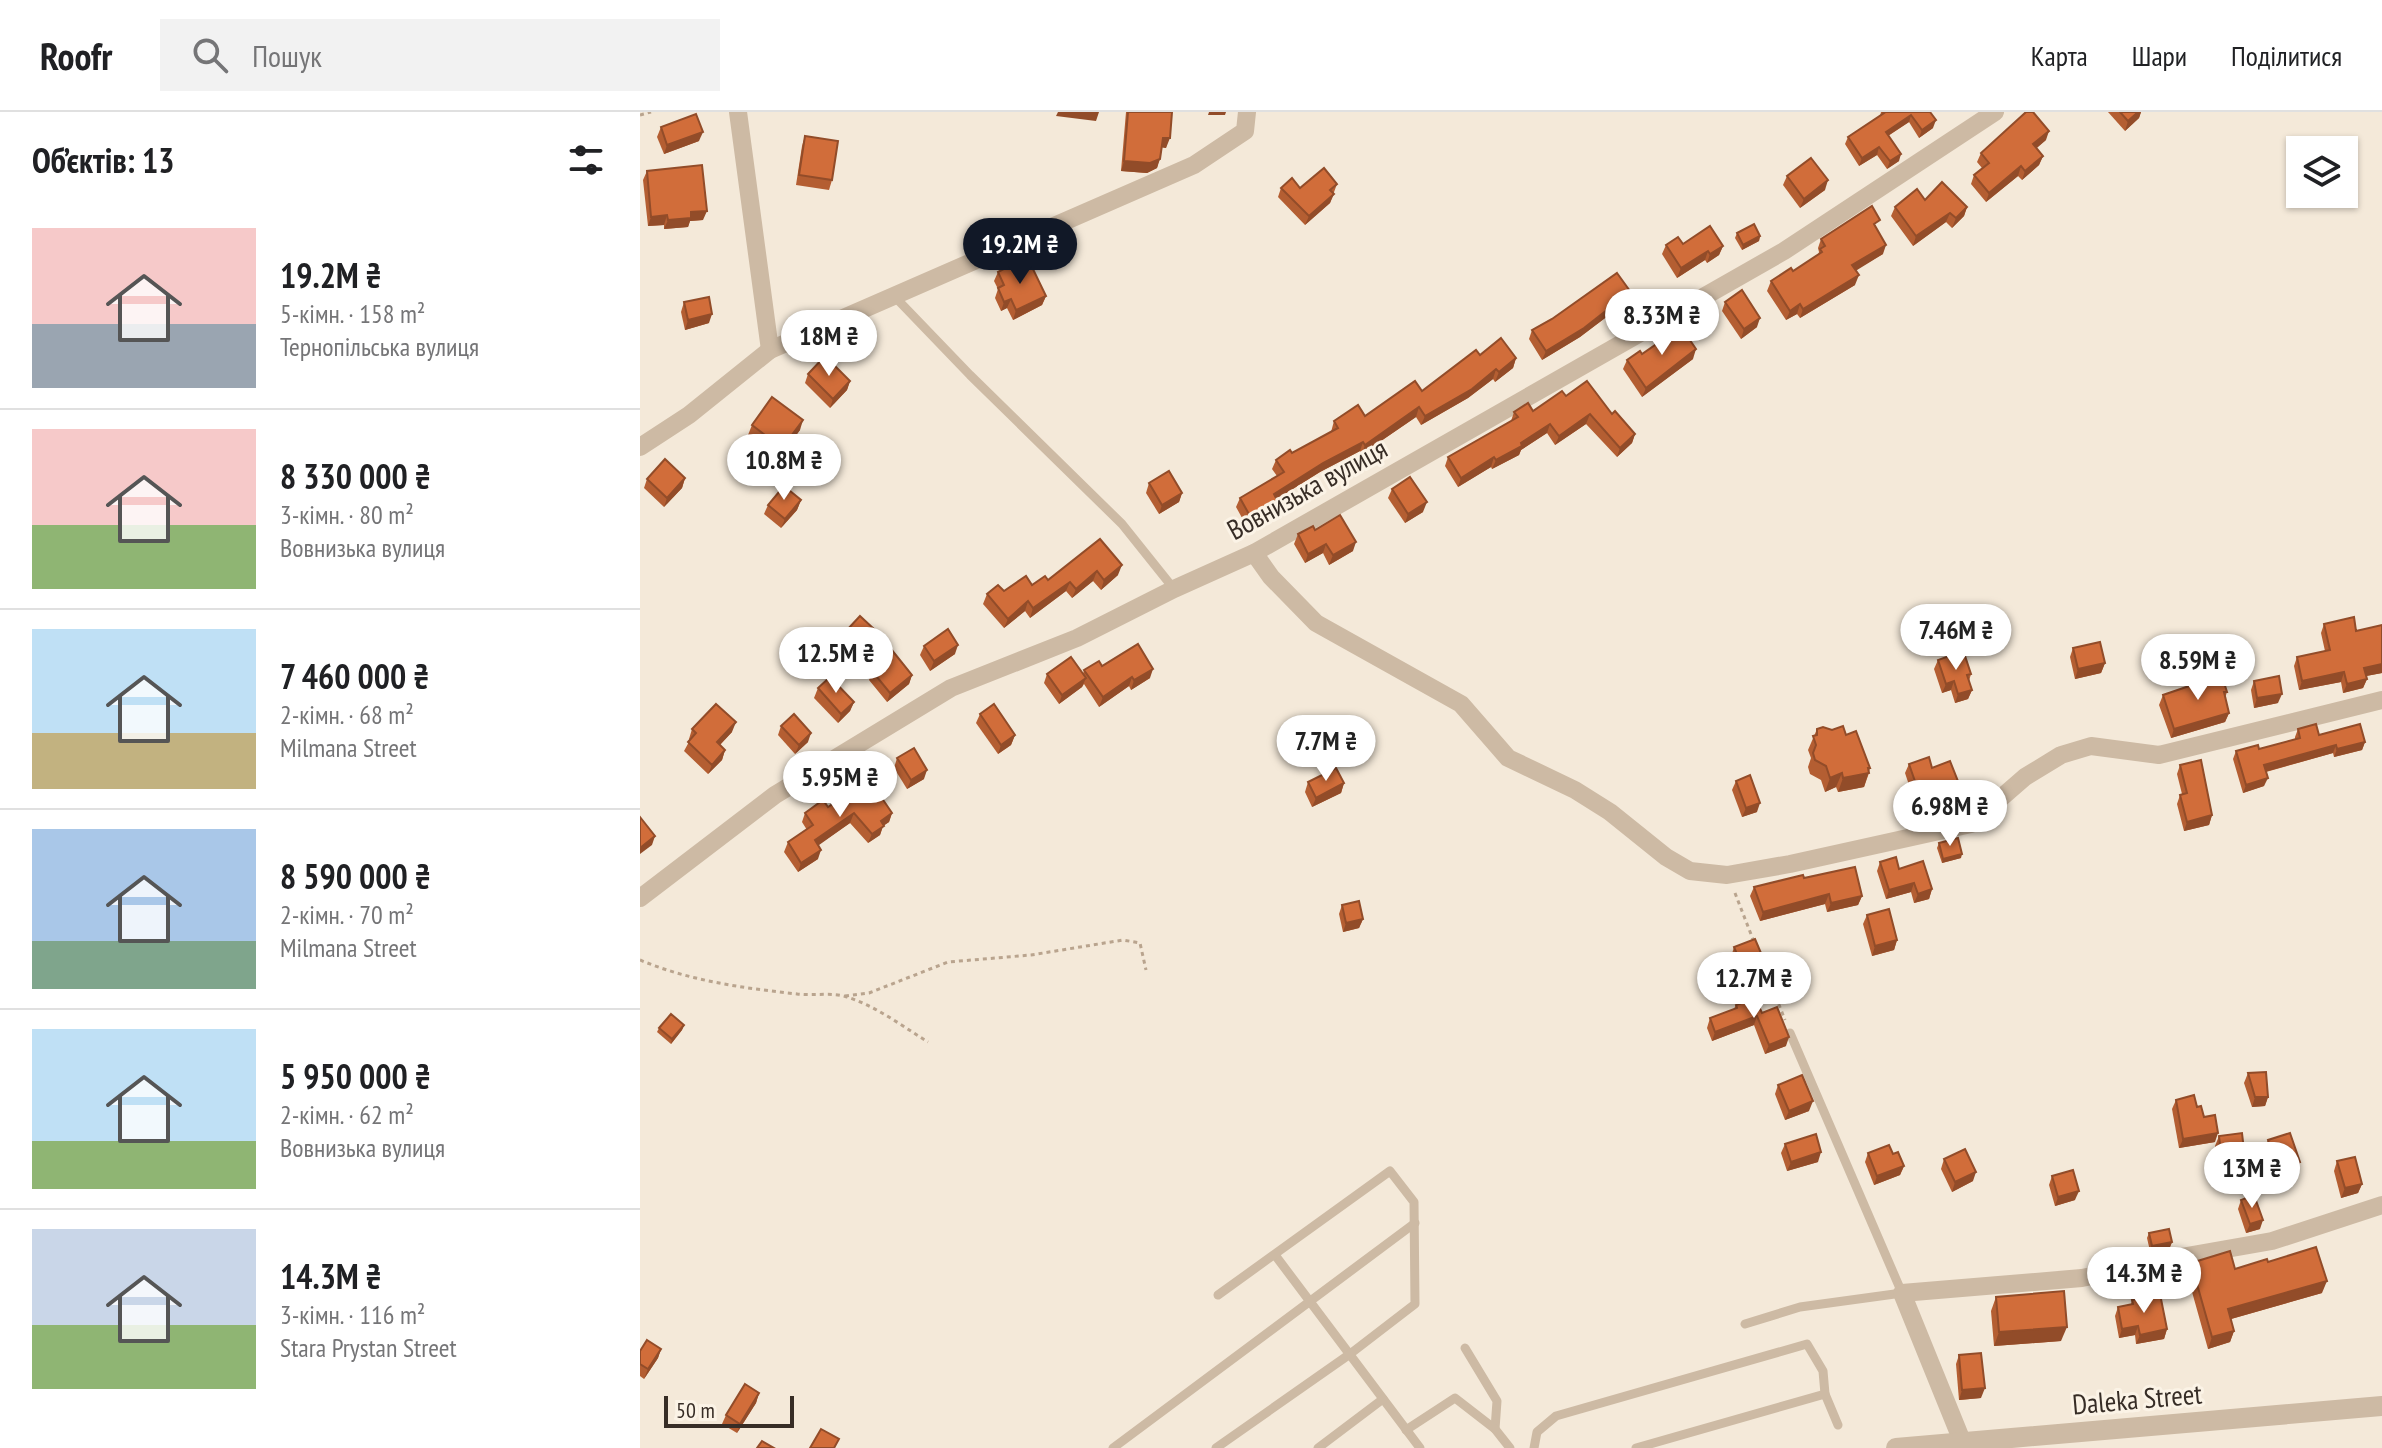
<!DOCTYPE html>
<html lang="uk">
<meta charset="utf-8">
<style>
:root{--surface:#fff;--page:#f2f2f2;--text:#202124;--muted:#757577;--line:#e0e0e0;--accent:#111827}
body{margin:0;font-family:"PT Sans Narrow",sans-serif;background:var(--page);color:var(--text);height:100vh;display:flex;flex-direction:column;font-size:30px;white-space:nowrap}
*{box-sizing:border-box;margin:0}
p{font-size:26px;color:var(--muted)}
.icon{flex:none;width:44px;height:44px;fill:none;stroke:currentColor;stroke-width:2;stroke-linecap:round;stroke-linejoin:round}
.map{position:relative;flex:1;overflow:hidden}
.side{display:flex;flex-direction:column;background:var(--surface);width:640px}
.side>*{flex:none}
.buttons{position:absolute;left:1646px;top:24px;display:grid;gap:16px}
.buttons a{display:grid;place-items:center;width:72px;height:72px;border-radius:0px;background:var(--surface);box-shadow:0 2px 6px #0004;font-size:40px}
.scale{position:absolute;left:24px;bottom:20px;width:130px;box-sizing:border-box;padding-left:8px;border:4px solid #372d26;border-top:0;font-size:22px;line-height:28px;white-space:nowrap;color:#372d26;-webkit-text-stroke:6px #fbf3e6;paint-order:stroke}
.price{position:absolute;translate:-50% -68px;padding:0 18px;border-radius:28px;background:#fff;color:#222;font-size:26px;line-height:52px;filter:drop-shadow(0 2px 4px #0008)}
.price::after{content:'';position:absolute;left:50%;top:48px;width:24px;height:18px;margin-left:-12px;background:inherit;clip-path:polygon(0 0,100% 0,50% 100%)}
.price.current{background:var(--accent);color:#fff}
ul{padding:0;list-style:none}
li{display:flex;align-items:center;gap:24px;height:200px;padding:0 32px}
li+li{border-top:2px solid var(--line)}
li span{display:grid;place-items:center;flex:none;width:224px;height:160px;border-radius:0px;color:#555}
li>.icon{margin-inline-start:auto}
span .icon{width:96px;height:96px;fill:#fffc;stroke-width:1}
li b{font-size:34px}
h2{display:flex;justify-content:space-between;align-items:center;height:96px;padding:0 32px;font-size:34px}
header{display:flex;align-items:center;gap:48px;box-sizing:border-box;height:112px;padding:0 40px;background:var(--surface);border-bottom:2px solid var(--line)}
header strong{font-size:38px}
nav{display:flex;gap:44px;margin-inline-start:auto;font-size:28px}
.search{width:560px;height:72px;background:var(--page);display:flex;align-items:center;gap:20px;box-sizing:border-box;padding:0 28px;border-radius:0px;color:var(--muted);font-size:30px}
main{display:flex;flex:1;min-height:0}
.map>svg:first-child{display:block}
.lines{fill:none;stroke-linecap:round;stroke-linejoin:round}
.path{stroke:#b9a48e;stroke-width:3;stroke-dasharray:4 4;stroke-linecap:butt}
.service{stroke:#cdbaa4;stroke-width:9}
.minor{stroke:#cdbaa4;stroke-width:18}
.tertiary{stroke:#cdbaa4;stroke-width:20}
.wall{fill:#b45e32}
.shaded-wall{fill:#924c29}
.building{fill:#d16d3a;stroke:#924c29;stroke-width:2}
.labels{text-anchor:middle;stroke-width:6;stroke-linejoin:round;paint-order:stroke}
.street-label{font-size:28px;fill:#372d26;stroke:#fbf3e6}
</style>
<header>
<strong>Roofr</strong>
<div class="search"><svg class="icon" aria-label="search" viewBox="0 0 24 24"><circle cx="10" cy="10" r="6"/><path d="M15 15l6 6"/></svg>Пошук</div>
<nav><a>Карта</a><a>Шари</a><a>Поділитися</a></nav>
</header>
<main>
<section class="side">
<h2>Об’єктів: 13<svg class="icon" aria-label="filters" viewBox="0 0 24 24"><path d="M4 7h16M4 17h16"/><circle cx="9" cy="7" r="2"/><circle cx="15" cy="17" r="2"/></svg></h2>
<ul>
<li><span style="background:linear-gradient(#f6c9c9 60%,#9aa5b1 0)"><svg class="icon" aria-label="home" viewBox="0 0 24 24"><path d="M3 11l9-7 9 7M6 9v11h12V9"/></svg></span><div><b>19.2M ₴</b><p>5-кімн. · 158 m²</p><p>Тернопільська вулиця</p></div></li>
<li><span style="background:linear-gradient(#f6c9c9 60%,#8fb573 0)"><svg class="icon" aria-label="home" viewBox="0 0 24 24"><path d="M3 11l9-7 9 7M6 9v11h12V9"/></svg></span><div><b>8 330 000 ₴</b><p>3-кімн. · 80 m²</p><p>Вовнизька вулиця</p></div></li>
<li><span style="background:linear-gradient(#bfe0f5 65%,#c2b280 0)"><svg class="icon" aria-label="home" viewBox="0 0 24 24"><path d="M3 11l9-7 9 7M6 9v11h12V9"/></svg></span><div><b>7 460 000 ₴</b><p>2-кімн. · 68 m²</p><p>Milmana Street</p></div></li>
<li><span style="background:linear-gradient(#a9c7e8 70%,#7fa58c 0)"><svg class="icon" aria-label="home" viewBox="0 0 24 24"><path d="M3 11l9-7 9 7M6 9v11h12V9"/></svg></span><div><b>8 590 000 ₴</b><p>2-кімн. · 70 m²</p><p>Milmana Street</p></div></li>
<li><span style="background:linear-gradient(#bfe0f5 70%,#8fb573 0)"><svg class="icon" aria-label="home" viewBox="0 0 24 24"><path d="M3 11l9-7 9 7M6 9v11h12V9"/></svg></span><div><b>5 950 000 ₴</b><p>2-кімн. · 62 m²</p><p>Вовнизька вулиця</p></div></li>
<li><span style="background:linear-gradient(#c9d6e8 60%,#8fb573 0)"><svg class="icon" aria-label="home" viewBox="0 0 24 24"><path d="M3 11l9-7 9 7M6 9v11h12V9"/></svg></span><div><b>14.3M ₴</b><p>3-кімн. · 116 m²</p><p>Stara Prystan Street</p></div></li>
</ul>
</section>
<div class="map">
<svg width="1742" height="1336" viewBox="0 0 1742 1336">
<rect width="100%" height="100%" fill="#f4e9d9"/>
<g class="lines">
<!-- path -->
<g class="path">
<polyline points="0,3 11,0"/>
<polyline points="1095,781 1114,830"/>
<path d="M0,848C50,869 103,876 157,882C173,884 192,880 207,885C236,894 262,914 288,930"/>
<polyline points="1124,855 1145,908"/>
<polyline points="205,884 229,881 308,850 391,843 483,828 500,831 506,858"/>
</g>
<!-- service -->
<g class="service">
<polyline points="255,185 330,263 482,412 534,477"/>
<polyline points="635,1143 780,1336"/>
<polyline points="1105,1212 1160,1195 1262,1181 1150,921"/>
<polyline points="825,1236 857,1289 855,1317"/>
<polyline points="766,1318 815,1286 855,1317 870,1336"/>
<polyline points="473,1336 775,1111"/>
<polyline points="576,1336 710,1242 775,1192 774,1090 750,1059 578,1183"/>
<polyline points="678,1336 743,1287"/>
<polyline points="894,1336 897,1320 916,1304 1167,1232 1183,1259 1185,1282"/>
<polyline points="996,1336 1185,1282 1198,1313"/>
</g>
<!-- minor -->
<g class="minor">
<polyline points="98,0 130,238"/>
<polyline points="0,335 49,303 130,238 554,53 605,19 607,0"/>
<polyline points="614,441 631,465 676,511 821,592 868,646 935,678 970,700 1026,745 1050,759 1087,763 1150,752 1331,712 1385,665 1421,643 1451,634 1519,643 1742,588"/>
<polyline points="0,786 135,683 311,576 437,526 534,477 614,441 1144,139 1355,0"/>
<polyline points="1322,1329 1262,1181 1442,1166 1541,1145 1632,1129 1742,1093"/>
</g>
<!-- tertiary -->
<polyline class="tertiary" points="1256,1336 1742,1294"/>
</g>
<!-- wall -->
<g class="wall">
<polygon points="486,0 532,0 526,36 522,35 517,56 507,61 481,59"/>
<polygon points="1241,0 1290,0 1293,16 1279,26 1269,10 1248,24 1259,49 1247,57 1237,43 1219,54 1205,32 1208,25 1240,4"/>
<polygon points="1468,0 1501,0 1499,6 1485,19"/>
<polygon points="21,15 59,29 24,42 17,25"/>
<polygon points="165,24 192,68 189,78 156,73 162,34"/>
<polygon points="1406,28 1396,36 1403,44 1399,53 1382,68 1378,64 1346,90 1331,72 1334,63 1342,56 1337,50 1341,41"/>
<polygon points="7,59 63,108 50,109 48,115 24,117 24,113 8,114 3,68"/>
<polygon points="1147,64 1185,78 1160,96 1143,73"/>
<polygon points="697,72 690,91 665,113 638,85 641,76 660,76"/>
<polygon points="1285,88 1327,95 1324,104 1312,116 1306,110 1273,134 1251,104 1255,95"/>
<polygon points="1237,117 1243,142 1215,158 1215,173 1160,206 1157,202 1146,208 1127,179 1131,169 1153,159 1178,143 1179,140 1178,136 1181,127"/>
<polygon points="1097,121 1120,124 1119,129 1102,138 1095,126"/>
<polygon points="1043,132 1083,134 1079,143 1067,151 1065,148 1037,166 1022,142 1026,133"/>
<polygon points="358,160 406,184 402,193 373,208 367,196 361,199 355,186 358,177 354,169"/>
<polygon points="977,161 992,195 977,206 973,200 940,225 902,248 889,227 892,218 912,207"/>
<polygon points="44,190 69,211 45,218 41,200"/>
<polygon points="1085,190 1117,215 1101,227 1082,199"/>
<polygon points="1002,242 1053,247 1002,285 983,257 987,248"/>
<polygon points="840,243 876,246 873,256 855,270 853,267 828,286 781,313 776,305 722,342 720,339 680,360 637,387 634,397 606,413 596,395 600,386 637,364 632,357 636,348 652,341 691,320 694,309 725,304 782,279"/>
<polygon points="168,262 210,269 207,278 190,296 165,271"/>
<polygon points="926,284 972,302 995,322 992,331 977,345 946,312 915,333 907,321 881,338 879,343 852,357 851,355 818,375 805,354 808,345 871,309 874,300 893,299"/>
<polygon points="112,313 160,318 139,346 108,323"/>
<polygon points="45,366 42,376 24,395 4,376 7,367"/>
<polygon points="509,371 542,381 539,390 519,402 506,381"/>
<polygon points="752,377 783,400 765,411 748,386"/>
<polygon points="161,388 157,398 141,416 124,402 128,393"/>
<polygon points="675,418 713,439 689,453 683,441 665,451 654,432 658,422"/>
<polygon points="460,427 478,463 461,478 453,469 432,486 426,479 390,506 385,499 364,516 343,492 347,482 392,473 408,468"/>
<polygon points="1684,512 1716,519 1742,513 1742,561 1726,564 1727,567 1723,576 1703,581 1701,570 1659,578 1654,554 1657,545 1685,539 1681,521"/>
<polygon points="207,518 248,533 272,563 269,572 247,590 229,568 232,559 235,557 204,527"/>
<polygon points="284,534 315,542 290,559 280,543"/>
<polygon points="1433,536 1465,551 1461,561 1435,567 1430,545"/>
<polygon points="1321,545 1331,562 1329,569 1332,578 1328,587 1315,591 1311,578 1302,581 1294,557 1298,548"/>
<polygon points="462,554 510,566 491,578 489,574 459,595 444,572 442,575 419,592 404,571 407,562 443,562 444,558"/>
<polygon points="1557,567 1587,580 1585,586 1589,601 1585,610 1531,626 1519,593 1523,583 1555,572"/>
<polygon points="1614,569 1638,591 1614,596 1611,578"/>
<polygon points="178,576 214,590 210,599 198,611 174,586"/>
<polygon points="340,602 375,623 371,633 358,642 336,611"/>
<polygon points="141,614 168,630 155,642 138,623"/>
<polygon points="52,617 92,620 80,633 85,638 82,648 68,662 44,639 50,628 49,627"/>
<polygon points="1177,617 1206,623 1229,659 1229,661 1224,675 1198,680 1196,675 1185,680 1181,668 1170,662 1168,655 1171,646 1168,638"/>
<polygon points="1658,617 1679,623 1725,630 1722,638 1694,645 1693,641 1626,660 1624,674 1603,681 1593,647 1596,639 1619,637 1655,627 1655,625"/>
<polygon points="257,646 284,667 267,677 254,656"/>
<polygon points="1269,652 1292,656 1320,691 1304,698 1297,680 1274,688 1265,661"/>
<polygon points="1540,653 1572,703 1569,713 1544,719 1537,692 1540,683 1542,682 1537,662"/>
<polygon points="1096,669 1117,700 1102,705 1092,678"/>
<polygon points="668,670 704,671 701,681 672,695 665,680"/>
<polygon points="232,679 252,701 249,710 243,714 240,723 228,731 210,711 178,733 178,747 158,760 144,740 148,730 167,718 162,710 165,701 188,695 216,681"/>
<polygon points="1299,731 1321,746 1302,751 1297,736"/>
<polygon points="1240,750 1259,757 1292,777 1289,787 1274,791 1271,780 1246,787 1237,759"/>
<polygon points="1164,766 1222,784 1218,793 1187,800 1185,792 1120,809 1110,784 1114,775"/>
<polygon points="702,793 723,807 719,816 703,820 699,802"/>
<polygon points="1227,803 1257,828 1254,838 1232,844 1223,812"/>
<polygon points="1094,835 1122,863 1102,871 1091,845"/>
<polygon points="1096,893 1122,901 1146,934 1125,942 1114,913 1072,929 1067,916 1070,906 1094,897"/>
<polygon points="44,913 42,918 31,932 17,920 19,916"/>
<polygon points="1608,961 1628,985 1625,994 1612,995 1604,971"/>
<polygon points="1138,973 1169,999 1145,1008 1135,982"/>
<polygon points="1536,988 1557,995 1564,1005 1575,1030 1539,1036 1532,997"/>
<polygon points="1579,1024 1605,1047 1602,1056 1579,1060 1575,1034"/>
<polygon points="1628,1028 1660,1050 1657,1058 1634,1065 1625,1036"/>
<polygon points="1145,1032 1178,1050 1147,1059 1141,1041"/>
<polygon points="1228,1041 1253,1042 1264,1054 1260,1063 1234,1073 1225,1050"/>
<polygon points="1304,1047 1333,1069 1312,1080 1301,1057"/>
<polygon points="1697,1049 1722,1072 1718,1081 1701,1086 1694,1059"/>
<polygon points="1412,1064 1435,1088 1415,1094 1409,1073"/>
<polygon points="1601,1088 1620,1117 1606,1121 1598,1097"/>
<polygon points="1509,1121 1532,1130 1530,1135 1510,1139 1507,1126"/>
<polygon points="1628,1150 1682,1181 1591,1207 1594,1219 1590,1230 1568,1237 1547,1162 1551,1151 1595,1157"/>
<polygon points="1356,1185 1421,1229 1354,1234 1351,1199"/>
<polygon points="1492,1188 1527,1217 1524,1227 1496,1232 1495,1223 1479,1226 1475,1204 1478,1195 1491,1193"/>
<polygon points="21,1237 18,1246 4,1267 0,1264 0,1239"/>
<polygon points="1319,1243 1341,1286 1319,1288 1316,1252"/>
<polygon points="119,1281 116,1291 97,1321 82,1312 86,1303"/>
</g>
<!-- shaded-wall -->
<g class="shaded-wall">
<polygon points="418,0 459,0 456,9 416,4"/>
<polygon points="569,0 586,0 585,3 568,3"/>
<polygon points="1498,0 1501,0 1499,6 1485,19 1488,9"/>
<polygon points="1271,3 1269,10 1243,27 1246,20"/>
<polygon points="1296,8 1293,16 1279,26 1282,18"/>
<polygon points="1409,19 1406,28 1390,42 1393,32"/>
<polygon points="63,20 59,29 24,42 27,33"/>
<polygon points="523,26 530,26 526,36 519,35"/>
<polygon points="1239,35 1237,43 1219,54 1222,46"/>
<polygon points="1261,42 1259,49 1247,57 1250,49"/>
<polygon points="1403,44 1399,53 1382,68 1385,59"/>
<polygon points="520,47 517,56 507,61 481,59 484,49"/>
<polygon points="1381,54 1378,64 1346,90 1349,81"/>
<polygon points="1188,68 1185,78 1160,96 1164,87"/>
<polygon points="694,82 690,91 665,113 669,104"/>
<polygon points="1327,95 1324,104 1312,116 1316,106"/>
<polygon points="67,99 63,108 50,109 48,115 24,117 28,108 51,100"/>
<polygon points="1310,101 1306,110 1273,134 1276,124"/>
<polygon points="27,103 24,113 8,114 11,105"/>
<polygon points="1120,124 1119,129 1102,138 1103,133"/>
<polygon points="1246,133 1243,142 1209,163 1212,153"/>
<polygon points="1083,134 1079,143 1067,151 1070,142"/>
<polygon points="1068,139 1065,148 1037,166 1041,156"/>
<polygon points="1219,163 1215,173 1160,206 1163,197"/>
<polygon points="406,184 402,193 373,208 376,198"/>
<polygon points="995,186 992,195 977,206 980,196"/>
<polygon points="371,187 367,196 361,199 364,190"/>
<polygon points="976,191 973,200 940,225 902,248 906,239"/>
<polygon points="1160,192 1157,202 1146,208 1150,199"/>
<polygon points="72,202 69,211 45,218 48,208"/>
<polygon points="1120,206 1117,215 1101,227 1104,217"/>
<polygon points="1056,237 1053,247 1002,285 1006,276"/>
<polygon points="876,246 873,256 855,270 859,260"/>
<polygon points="856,257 853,267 828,286 781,313 785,304"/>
<polygon points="210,269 207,278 190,296 193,287"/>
<polygon points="779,295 776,305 722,342 725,333"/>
<polygon points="950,302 946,312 915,333 919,324"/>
<polygon points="163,308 160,318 139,346 142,336"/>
<polygon points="910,312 907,321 881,338 879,343 852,357 856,348"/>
<polygon points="995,322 992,331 977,345 980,336"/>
<polygon points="723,330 720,339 680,360 630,391 634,382 683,351"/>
<polygon points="854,345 851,355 818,375 821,366"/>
<polygon points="45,366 42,376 24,395 27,386"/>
<polygon points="542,381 539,390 519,402 522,393"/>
<polygon points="161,388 157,398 141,416 145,407"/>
<polygon points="637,388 634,397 606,413 610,404"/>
<polygon points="787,390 783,400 765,411 768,402"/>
<polygon points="716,430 713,439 689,453 693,443"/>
<polygon points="686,432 683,441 665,451 668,442"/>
<polygon points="482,453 478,463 461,478 464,468"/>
<polygon points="457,459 453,469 432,486 436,477"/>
<polygon points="430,470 426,479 390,506 393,496"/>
<polygon points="388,489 385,499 364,516 368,507"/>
<polygon points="318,533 315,542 290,559 294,549"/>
<polygon points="1465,551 1461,561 1435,567 1438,557"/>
<polygon points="1742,552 1742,561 1721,565 1724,556"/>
<polygon points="513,557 510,566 491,578 494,568"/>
<polygon points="1704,560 1701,570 1659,578 1662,569"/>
<polygon points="272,563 269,572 247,590 250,581"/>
<polygon points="492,565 489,574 459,595 463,585"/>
<polygon points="446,566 442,575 419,592 422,583"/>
<polygon points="1727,567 1723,576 1703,581 1707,572"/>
<polygon points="1314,569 1311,578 1302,581 1306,572"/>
<polygon points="1332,578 1328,587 1315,591 1318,582"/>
<polygon points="1642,582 1638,591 1614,596 1617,586"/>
<polygon points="214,590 210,599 198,611 201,602"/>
<polygon points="1589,601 1585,610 1531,626 1534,617"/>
<polygon points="96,610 92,620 73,640 77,630"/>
<polygon points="171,621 168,630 155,642 159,633"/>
<polygon points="375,623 371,633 358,642 361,633"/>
<polygon points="1725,630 1722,638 1694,645 1697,637"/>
<polygon points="1696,633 1693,641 1621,661 1624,653"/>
<polygon points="85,638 82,648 68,662 72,653"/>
<polygon points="1230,656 1224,675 1198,680 1203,666"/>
<polygon points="287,658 284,667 267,677 271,668"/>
<polygon points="1202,661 1196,675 1185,680 1190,666"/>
<polygon points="1628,666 1624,674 1603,681 1606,673"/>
<polygon points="704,671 701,681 672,695 676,686"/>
<polygon points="1301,671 1297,680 1274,688 1278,678"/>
<polygon points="1323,682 1320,691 1304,698 1308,688"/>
<polygon points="1120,691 1117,700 1102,705 1106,696"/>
<polygon points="214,701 210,711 172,738 175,728"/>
<polygon points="252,701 249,710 243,714 240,723 228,731 232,722 241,709"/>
<polygon points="1572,703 1569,713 1544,719 1547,710"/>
<polygon points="15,724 12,733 0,742 0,736"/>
<polygon points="181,738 178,747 158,760 161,751"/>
<polygon points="1322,742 1321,746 1302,751 1303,747"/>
<polygon points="1274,771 1271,780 1246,787 1249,778"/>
<polygon points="1292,777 1289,787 1274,791 1278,782"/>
<polygon points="1189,782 1185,792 1120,809 1123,800"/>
<polygon points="1222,784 1218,793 1187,800 1191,791"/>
<polygon points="723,807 719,816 703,820 706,811"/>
<polygon points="1257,828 1254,838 1232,844 1235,834"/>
<polygon points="1126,853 1122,863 1102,871 1105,862"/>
<polygon points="1117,904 1114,913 1072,929 1075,920"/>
<polygon points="44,913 42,918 31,932 32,927"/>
<polygon points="1149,925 1146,934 1125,942 1129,933"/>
<polygon points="1615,985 1628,985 1625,994 1612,995"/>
<polygon points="1173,989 1169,999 1145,1008 1149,999"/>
<polygon points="1578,1021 1575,1030 1539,1036 1543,1027"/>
<polygon points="1181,1040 1178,1050 1147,1059 1151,1050"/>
<polygon points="1605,1047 1602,1056 1579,1060 1582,1050"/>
<polygon points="1660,1050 1657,1058 1634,1065 1637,1057"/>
<polygon points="1264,1054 1260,1063 1234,1073 1237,1064"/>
<polygon points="1336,1060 1333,1069 1312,1080 1315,1070"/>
<polygon points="1722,1072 1718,1081 1701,1086 1705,1076"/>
<polygon points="1439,1079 1435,1088 1415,1094 1418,1085"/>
<polygon points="1623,1108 1620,1117 1606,1121 1610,1112"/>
<polygon points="1532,1130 1530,1135 1510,1139 1512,1134"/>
<polygon points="1687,1169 1682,1181 1584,1209 1588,1197"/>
<polygon points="1498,1214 1495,1223 1479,1226 1482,1217"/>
<polygon points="1427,1215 1421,1229 1354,1234 1359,1220"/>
<polygon points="1527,1217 1524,1227 1496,1232 1500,1223"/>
<polygon points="1594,1219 1590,1230 1568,1237 1572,1225"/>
<polygon points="21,1237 18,1246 4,1267 8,1257"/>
<polygon points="1345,1276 1341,1286 1319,1288 1322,1278"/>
<polygon points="119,1281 116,1291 97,1321 100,1312"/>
</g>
<!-- building -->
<g class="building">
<polygon points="488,0 532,0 530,26 523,26 520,47 510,51 484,49"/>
<polygon points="1243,0 1290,0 1296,8 1282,18 1271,3 1246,20 1261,42 1250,49 1239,35 1222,46 1208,25 1244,1"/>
<polygon points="1386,0 1393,0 1409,19 1393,32 1403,44 1385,59 1381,54 1349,81 1334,63 1349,51 1341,41"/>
<polygon points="1480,0 1498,0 1488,9"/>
<polygon points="56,2 63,20 27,33 21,15"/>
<polygon points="165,24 198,29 192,68 159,63"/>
<polygon points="1171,46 1188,68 1164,87 1147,64"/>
<polygon points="62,53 67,99 51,100 51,106 28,108 27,103 11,105 7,59"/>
<polygon points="684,56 697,72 690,78 694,82 669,104 641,76 652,66 660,76"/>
<polygon points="1302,70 1327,95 1316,106 1310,101 1276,124 1255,95 1277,77 1285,88"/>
<polygon points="1232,94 1240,108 1234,112 1246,133 1212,153 1219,163 1163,197 1160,192 1150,199 1131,169 1151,156 1153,159 1182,140 1180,137 1185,134 1181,127"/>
<polygon points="1114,112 1120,124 1103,133 1097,121"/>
<polygon points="1070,114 1083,134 1070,142 1068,139 1041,156 1026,133 1038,125 1043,132"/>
<polygon points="375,151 379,160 392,155 406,184 376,198 371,187 364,190 358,176 364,173 358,160"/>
<polygon points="977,161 995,186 980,196 976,191 944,216 906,239 892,218 912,207"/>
<polygon points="1102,178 1120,206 1104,217 1085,190"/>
<polygon points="69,185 72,202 48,208 44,190"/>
<polygon points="1041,215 1056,237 1006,276 987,248 1000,239 1002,242"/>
<polygon points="861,226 876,246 859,260 856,257 832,277 785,304 779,295 725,333 723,330 683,351 634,382 637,388 610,404 600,386 644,360 636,348 650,338 652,341 698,316 694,309 718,293 725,304 775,269 782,279 836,238 840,243"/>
<polygon points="185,244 210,269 193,287 168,262"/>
<polygon points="947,269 972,302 975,299 995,322 980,336 950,302 919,324 910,312 881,331 882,334 856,348 854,345 821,366 808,345 878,305 874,300 888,291 893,299 922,279 926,284"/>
<polygon points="132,285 163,308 142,336 112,313"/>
<polygon points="25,347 45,366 27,386 7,367"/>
<polygon points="529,359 542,381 522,393 509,371"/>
<polygon points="770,365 787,390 768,402 752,377"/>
<polygon points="144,374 161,388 145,407 128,393"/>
<polygon points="700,403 716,430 693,443 686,432 668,442 658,422 673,414 675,418"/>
<polygon points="460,427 482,453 464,468 457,459 436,477 430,470 393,496 388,489 368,507 347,482 358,473 364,479 386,464 392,473 405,464 408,468"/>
<polygon points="220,504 249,531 247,532 272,563 250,581 232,559 242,551 207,518"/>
<polygon points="1714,505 1716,519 1742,513 1742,552 1724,556 1727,567 1707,572 1704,560 1662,569 1657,545 1690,538 1684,512"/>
<polygon points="308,517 318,533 294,549 284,534"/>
<polygon points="1460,530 1465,551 1438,557 1433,536"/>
<polygon points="498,532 513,557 494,568 492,565 463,585 444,558 459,549 462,554"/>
<polygon points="1320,540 1321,545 1325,544 1331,562 1327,563 1332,578 1318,582 1314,569 1306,572 1298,548"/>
<polygon points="431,545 446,566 422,583 407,562"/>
<polygon points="1581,561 1587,580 1584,580 1589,601 1534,617 1523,583 1558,571 1557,567"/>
<polygon points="1639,564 1642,582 1617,586 1614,569"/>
<polygon points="190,565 214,590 201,602 178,576"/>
<polygon points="76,592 96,610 77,630 85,638 72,653 48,630 56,621 52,617"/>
<polygon points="354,592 375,623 361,633 340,602"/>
<polygon points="154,602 171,621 159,633 141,614"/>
<polygon points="1676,612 1679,623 1720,612 1725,630 1697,637 1696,633 1624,653 1628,666 1606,673 1596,639 1618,633 1619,637 1660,626 1658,617"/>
<polygon points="1203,614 1206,623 1216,619 1230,656 1228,656 1229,661 1203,666 1202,661 1190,666 1186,654 1175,648 1173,641 1176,633 1173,624 1177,623 1177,617 1183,615 1192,618"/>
<polygon points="274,636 287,658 271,668 257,646"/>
<polygon points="1289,645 1292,656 1310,649 1323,682 1308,688 1301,671 1278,678 1269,652"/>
<polygon points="1561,648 1572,703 1547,710 1540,683 1547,681 1540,653"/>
<polygon points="696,656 704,671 676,686 668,670"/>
<polygon points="1110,663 1120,691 1106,696 1096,669"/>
<polygon points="228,673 232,679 235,676 252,701 241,709 244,714 232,722 214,701 175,728 181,738 161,751 148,730 173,713 165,701 183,688 188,695 214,677 216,681"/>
<polygon points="0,705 15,724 0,736"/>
<polygon points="1318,726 1322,742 1303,747 1299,731"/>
<polygon points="1256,745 1259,757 1283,749 1292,777 1278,782 1274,771 1249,778 1240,750"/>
<polygon points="1215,755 1222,784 1191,791 1189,782 1123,800 1114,775 1163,763 1164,766"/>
<polygon points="719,789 723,807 706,811 702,793"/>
<polygon points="1249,797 1257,828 1235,834 1227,803"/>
<polygon points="1115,827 1126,853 1105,862 1094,835"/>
<polygon points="1115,886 1122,901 1137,895 1149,925 1129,933 1117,904 1075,920 1070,906 1097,896 1096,893"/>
<polygon points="31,902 44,913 32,927 19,916"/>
<polygon points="1626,960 1628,985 1615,985 1608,961"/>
<polygon points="1162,963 1173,989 1149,999 1138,973"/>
<polygon points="1554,983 1557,995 1561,994 1564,1005 1575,1003 1578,1021 1543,1027 1536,988"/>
<polygon points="1602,1021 1605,1047 1582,1050 1579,1024"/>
<polygon points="1650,1021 1660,1050 1637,1057 1628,1028"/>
<polygon points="1176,1022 1181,1040 1151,1050 1145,1032"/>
<polygon points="1249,1033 1253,1042 1258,1040 1264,1054 1237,1064 1228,1041"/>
<polygon points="1325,1037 1336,1060 1315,1070 1304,1047"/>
<polygon points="1715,1045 1722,1072 1705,1076 1697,1049"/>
<polygon points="1433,1058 1439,1079 1418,1085 1412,1064"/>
<polygon points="1614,1083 1623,1108 1610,1112 1601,1088"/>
<polygon points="1529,1117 1532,1130 1512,1134 1509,1121"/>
<polygon points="1676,1135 1687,1169 1588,1197 1594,1219 1572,1225 1551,1151 1590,1139 1595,1157 1627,1147 1628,1150"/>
<polygon points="1424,1179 1427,1215 1359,1220 1356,1185"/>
<polygon points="1520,1182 1527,1217 1500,1223 1498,1214 1482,1217 1478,1195 1493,1192 1492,1188"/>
<polygon points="7,1228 21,1237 8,1257 0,1252 0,1239"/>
<polygon points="1341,1241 1345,1276 1322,1278 1319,1243"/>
<polygon points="105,1272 119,1281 100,1312 86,1303"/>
<polygon points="181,1317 199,1327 194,1336 170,1336"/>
<polygon points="122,1329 134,1336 117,1336"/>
</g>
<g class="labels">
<!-- street labels -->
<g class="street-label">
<text transform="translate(667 377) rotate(-29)" y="10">Вовнизька вулиця</text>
<text transform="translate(1497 1287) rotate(-5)" y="10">Daleka Street</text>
</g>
</g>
</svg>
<div class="buttons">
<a><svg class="icon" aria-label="layers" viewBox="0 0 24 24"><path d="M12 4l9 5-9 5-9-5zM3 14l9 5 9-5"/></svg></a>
</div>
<div class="scale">50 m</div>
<b class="price current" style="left:380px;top:174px">19.2M ₴</b>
<b class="price" style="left:1022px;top:245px">8.33M ₴</b>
<b class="price" style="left:189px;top:266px">18M ₴</b>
<b class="price" style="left:144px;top:390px">10.8M ₴</b>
<b class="price" style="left:1316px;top:560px">7.46M ₴</b>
<b class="price" style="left:196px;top:583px">12.5M ₴</b>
<b class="price" style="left:1558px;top:590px">8.59M ₴</b>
<b class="price" style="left:686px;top:671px">7.7M ₴</b>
<b class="price" style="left:200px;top:707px">5.95M ₴</b>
<b class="price" style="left:1310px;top:736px">6.98M ₴</b>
<b class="price" style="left:1114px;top:908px">12.7M ₴</b>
<b class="price" style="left:1612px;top:1098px">13M ₴</b>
<b class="price" style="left:1504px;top:1203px">14.3M ₴</b>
</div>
</main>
